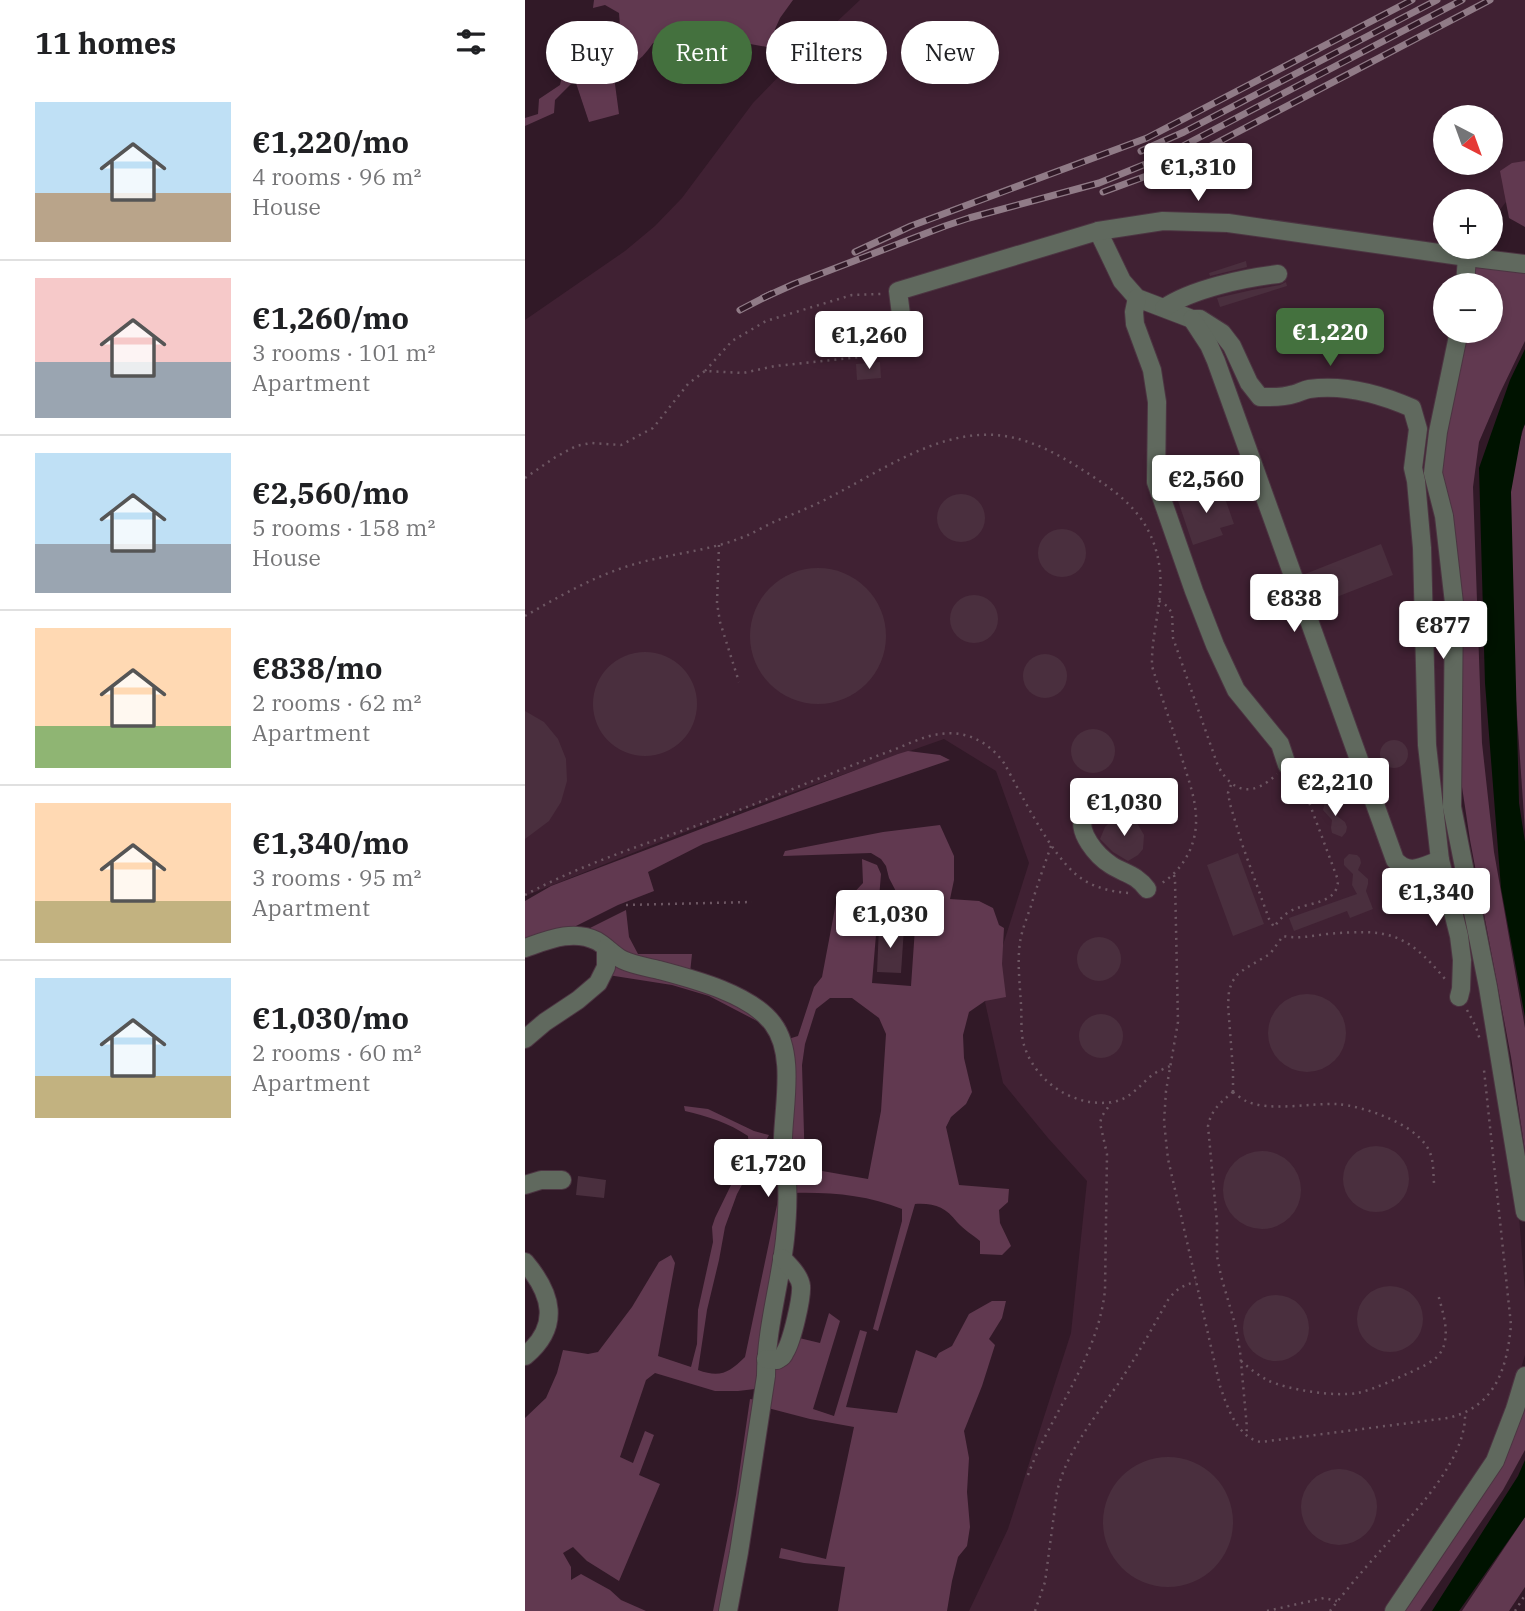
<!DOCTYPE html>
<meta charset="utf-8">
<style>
:root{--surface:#fff;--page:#f2f2f2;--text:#202124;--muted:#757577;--line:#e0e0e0;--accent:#44713e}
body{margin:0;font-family:"IBM Plex Serif",serif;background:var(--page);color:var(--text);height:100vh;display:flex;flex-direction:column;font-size:26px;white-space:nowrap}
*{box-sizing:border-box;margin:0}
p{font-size:23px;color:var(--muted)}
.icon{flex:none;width:38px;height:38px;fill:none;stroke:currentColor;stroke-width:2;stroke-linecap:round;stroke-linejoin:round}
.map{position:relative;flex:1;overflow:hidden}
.side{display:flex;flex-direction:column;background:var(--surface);width:525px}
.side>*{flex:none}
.hud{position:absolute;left:21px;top:21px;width:665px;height:63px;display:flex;gap:14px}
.needle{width:46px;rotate:139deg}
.controls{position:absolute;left:908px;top:105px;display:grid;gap:14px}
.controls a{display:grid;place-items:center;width:70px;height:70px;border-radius:50%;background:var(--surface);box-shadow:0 4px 10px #0003;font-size:35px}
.price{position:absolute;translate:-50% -60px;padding:0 16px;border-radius:7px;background:#fff;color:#222;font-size:23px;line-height:46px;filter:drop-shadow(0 2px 4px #0008)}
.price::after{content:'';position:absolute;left:50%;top:42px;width:21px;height:16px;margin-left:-10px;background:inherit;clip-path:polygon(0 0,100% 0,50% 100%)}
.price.current{background:var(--accent);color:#fff}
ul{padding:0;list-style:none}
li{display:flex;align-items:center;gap:21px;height:175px;padding:0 35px}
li+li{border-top:2px solid var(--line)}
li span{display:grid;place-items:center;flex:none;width:196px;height:140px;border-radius:0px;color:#555}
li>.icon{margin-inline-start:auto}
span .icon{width:84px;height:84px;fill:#fffc;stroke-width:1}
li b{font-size:30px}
h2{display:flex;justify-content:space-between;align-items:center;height:84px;padding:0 35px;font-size:30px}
.chip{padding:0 24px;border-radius:32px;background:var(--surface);box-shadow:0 4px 10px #0003;font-size:24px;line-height:63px}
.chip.current{background:var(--accent);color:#fff}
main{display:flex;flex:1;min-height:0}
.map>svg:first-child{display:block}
.built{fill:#402133;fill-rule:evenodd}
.green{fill:#613950;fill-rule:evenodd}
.water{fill:#001300}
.building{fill:#4a2f3e}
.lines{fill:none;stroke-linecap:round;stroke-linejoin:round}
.minor-casing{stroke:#4c3542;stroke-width:20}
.path{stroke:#6d5763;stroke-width:2.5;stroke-dasharray:2 5;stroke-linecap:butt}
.minor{stroke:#60695e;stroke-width:18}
.rail-casing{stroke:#907b87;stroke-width:7}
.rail{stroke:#311927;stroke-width:4.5;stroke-dasharray:13;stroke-linecap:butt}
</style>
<main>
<section class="side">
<h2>11 homes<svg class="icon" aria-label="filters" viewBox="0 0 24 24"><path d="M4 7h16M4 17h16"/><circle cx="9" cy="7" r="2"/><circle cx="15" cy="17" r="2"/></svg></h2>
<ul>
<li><span style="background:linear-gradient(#bfe0f5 65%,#b9a48a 0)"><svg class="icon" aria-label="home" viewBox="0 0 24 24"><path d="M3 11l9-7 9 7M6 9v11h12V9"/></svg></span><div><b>€1,220/mo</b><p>4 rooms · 96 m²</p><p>House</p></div></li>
<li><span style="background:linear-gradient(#f6c9c9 60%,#9aa5b1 0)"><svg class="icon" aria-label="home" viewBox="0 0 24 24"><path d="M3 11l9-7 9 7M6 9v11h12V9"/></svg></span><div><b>€1,260/mo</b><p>3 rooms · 101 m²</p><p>Apartment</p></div></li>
<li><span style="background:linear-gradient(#bfe0f5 65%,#9aa5b1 0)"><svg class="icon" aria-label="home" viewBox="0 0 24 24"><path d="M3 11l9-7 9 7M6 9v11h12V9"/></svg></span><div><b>€2,560/mo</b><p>5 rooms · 158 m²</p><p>House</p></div></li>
<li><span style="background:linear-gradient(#ffd9b3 70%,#8fb573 0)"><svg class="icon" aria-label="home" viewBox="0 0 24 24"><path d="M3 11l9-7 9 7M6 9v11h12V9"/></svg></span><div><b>€838/mo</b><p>2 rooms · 62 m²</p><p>Apartment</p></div></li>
<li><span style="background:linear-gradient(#ffd9b3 70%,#c2b280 0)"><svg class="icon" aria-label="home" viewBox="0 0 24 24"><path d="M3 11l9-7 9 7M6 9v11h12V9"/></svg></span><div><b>€1,340/mo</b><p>3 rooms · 95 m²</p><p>Apartment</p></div></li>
<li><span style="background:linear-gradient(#bfe0f5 70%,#c2b280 0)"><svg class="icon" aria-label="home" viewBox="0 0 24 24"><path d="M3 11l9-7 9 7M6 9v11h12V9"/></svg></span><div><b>€1,030/mo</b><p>2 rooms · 60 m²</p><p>Apartment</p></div></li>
</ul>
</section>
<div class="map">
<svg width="1000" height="1611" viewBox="0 0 1000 1611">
<rect width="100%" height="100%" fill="#311927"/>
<!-- built -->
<path class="built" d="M335,0H1000V178L966,221V201H920V247H945L940,253L935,285H920V331H927L926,602L918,807L991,1178L1000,1292V1355L968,1460L864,1611H444L483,1529L546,1333L562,1181L523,1138L478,1083L460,1002L504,863L471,771L419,739L203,815L0,896V320L100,251L130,226L157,198L228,103L258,72ZM920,117H966V163H920Z"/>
<!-- green -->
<g class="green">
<path d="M69,0H268L255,18L242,47C207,40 162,35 128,43C118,57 112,65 94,66C93,48 96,31 94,13L80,5L68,8Z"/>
<polygon points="56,39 59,48 85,47 94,114 64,122 50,80 30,100 29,113 0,126 0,118 13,114 14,99 35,85 44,47"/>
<polygon points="1000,161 1000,227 984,218 975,171 987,163"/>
<polygon points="958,264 1000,273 1000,341 975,393 954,442 948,487 957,743 969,852 1000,1028 1000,1151 986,1057 945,840 937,787 912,474 942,331 966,331 966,285 946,285 946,265"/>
<polygon points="1000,423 1000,831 982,570 987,469"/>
<polygon points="383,751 415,755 425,760 178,844 123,872 129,891 93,905 45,929 0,944 0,901 26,886 373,754"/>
<path d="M415,825L429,856V880L425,899L454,901L468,908L474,925L479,928L477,964L481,997L460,1001L444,1012L438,1035L439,1058L447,1092L441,1104L426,1117L421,1127L434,1185L484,1189L483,1202L474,1210L475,1223L486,1246L477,1255L455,1254V1241C448,1235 438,1229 432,1222C420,1207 410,1203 390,1204L353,1331L348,1329L377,1221V1209C342,1195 305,1192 268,1193L260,1040L273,1036L289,987L297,977L311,903L324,898L338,883L337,859L352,865L356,874L347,983L386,986L390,928L364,878L361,866L356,859L346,853L258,856L260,851L358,832ZM305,998H327L354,1018L361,1034L356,1111L343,1179L280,1168L277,1065L280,1044L291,1009Z"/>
<polygon points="101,910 104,937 113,954 167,954 165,973 106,959 63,929"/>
<polygon points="85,958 189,991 240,1022 232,1021 184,996 147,985 83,975"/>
<path d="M159,1106L183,1109L229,1131L244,1135L212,1194L200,1227L194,1260L182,1310L173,1370C195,1378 204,1373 220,1357L253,1200L258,1192L235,1382L230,1389L213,1391H190L130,1373L121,1380L95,1457L108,1463L120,1431L129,1435L114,1475L135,1484L94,1581L62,1561L48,1547L38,1553L46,1567V1580L56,1574L85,1590L96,1600L121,1611H0V1418L21,1398L32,1373L38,1350L63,1354L73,1352L107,1307L134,1262L146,1255L150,1263L133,1356L166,1367L172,1344L173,1310L188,1242L187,1227L190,1218L224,1148L223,1136C204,1123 182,1116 160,1111Z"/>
<polygon points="467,1301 481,1301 477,1318 464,1339 470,1345 457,1386 439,1431 444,1458 442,1492 445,1527 442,1546 433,1557 427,1581 422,1611 313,1611 320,1567 279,1563 254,1558 256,1548 301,1559 329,1427 285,1419 239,1407 250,1370 260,1363 270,1337 295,1343 304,1313 315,1321 288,1409 309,1416 335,1330 342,1332 321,1407 372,1413 391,1350 411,1358 414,1353 427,1346 444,1314"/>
<polygon points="1000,1397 1000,1450 978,1490 895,1611 873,1611"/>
<polygon points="225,1399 232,1400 199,1611 188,1611 211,1495"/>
<polygon points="1000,1517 1000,1587 984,1611 937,1611"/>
</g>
<!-- water -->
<g class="water">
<polygon points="1000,349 1000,424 997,431 986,492 994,803 1000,842 1000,1017 976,888 960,683 954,468 985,380"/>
<polygon points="1000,1460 1000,1517 934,1611 907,1611 993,1476"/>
</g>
<!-- building -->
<g class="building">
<polygon points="721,261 722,267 685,276 684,273"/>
<polygon points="761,282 762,286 695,307 692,298 727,290 755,285"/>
<polygon points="329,311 335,331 323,334 321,326 312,329 308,317"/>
<polygon points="814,313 854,323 848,349 808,340"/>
<polygon points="355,362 356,378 332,380 331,364"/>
<polygon points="696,487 709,524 695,528 698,535 668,545 653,501"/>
<circle cx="436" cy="518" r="24"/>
<circle cx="537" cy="553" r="24"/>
<polygon points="856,544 868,575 791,605 780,574"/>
<circle cx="293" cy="636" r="68"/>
<circle cx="449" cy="619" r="24"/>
<circle cx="120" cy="704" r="52"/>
<circle cx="520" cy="676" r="22"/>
<polygon points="0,711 19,722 33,739 41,759 42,781 36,802 24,821 0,839"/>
<circle cx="568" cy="751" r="22"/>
<circle cx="869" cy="754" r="14"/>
<polygon points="808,799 812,802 814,807 812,816 820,822 822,827 821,832 817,837 807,833 806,828 807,820 798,810 800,802"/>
<polygon points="599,818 612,823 619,835 618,849 613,855 603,861 588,852 575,839 580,827 585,822"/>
<polygon points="713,853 739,924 708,936 682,865"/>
<polygon points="824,854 832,855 835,858 836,863 833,870 843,879 843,884 841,891 848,909 825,918 822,911 769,931 764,918 832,894 827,885 828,874 819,865 819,859"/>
<polygon points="354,927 379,928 376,973 352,972"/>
<circle cx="574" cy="959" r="22"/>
<circle cx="782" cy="1033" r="39"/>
<circle cx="576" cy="1036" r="22"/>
<circle cx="851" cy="1179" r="33"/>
<circle cx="737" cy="1190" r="39"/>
<polygon points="53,1176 81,1180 79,1198 51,1195"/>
<circle cx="865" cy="1319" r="33"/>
<circle cx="751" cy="1328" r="33"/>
<circle cx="643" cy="1522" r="65"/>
<circle cx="814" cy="1507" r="38"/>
</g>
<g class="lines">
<defs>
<g id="minor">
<path d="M573,231L597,281L612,298L667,319H675L697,333L707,346L724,383L735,397C747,397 757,398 769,394C774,393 778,390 784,389C819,384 855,394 887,408L893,429L888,468L891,481L897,548L902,745L915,860L934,936L937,960L936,989L934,997"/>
<polyline points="940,285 942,257"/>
<polyline points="612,298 609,312 610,324 627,370 632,402 631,482 669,591 690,645 711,690 755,744 762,765"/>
<path d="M639,308C667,289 719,278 753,274"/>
<path d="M667,319L684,345L691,361L870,860C884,876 898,866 915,860"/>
<polyline points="378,330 373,291 573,231 638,221 703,223 942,257 1000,264"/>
<polyline points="934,331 913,432 908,473 919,516 929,603 927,807 963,987 1000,1212"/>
<path d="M587,789C577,795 564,803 559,815C551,832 572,856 586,865C600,874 611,874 622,889"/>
<path d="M0,948C23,940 48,929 72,941C81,946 88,955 98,960C108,965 122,967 134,970C168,979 226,994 248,1024C270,1053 259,1104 258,1138C258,1152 262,1166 262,1181C263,1200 262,1220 260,1239C255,1285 241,1329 241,1376L214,1552L203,1611"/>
<polyline points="0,1039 20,1022 53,1000 73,983 81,967 81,948"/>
<polyline points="0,1185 16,1180 37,1180"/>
<path d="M0,1262C27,1294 36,1326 0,1356"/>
<path d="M241,1359L252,1360C257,1357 258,1357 260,1352C267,1341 277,1298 276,1286C275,1276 264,1265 257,1258"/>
<polyline points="869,1611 970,1461 990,1409 1000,1376"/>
</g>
</defs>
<!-- minor casing -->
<use href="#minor" class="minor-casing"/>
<!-- path -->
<g class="path">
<polyline points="180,371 207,341 241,321 327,295 357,294"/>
<polyline points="0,478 29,458 51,446 66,443 96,445 128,428 163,384 180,371 218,373 250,366 345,356 367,339"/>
<polyline points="194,545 192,603 195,622 214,682"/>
<path d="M634,601L642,606L647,613L648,638L693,766C709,795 729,796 752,774"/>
<path d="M0,616C35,596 71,575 110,564C147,553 187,551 223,535C232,531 242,525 251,521C271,513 291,505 309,495C359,469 413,431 471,435C507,438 538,457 567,476C605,500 630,525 635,571C638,603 626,634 627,666C637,699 649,732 659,765C665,784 672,804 671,824C670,848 657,870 637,883"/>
<path d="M706,785L703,793L705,804L717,844L744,919L749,927C755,919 761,912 770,909C787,902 813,903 813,880L781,794L770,776"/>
<path d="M526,846C519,866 512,886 506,906C502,917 497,930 495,942C492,962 495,985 496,1005C497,1019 495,1035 500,1048C512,1083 550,1108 588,1102C605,1099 614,1086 626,1076C632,1071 639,1069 645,1066"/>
<path d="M649,875L650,880L653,1022L641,1091L639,1122L643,1159L695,1386C702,1406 712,1438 736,1442L923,1418C970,1407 982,1369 986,1325L959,1070"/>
<path d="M0,895C70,857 148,836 222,807C268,789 314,770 360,753C378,747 397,736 415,734C441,730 464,742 479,763C497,795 525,854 553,876C567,887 586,892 604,893"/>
<polyline points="101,905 227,902"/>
<polyline points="942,1010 951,1027 955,1040"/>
<path d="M708,1092V1070L703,1005L704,991L707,982L713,974L721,968L745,954L758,936C773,939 787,936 802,934C862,929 880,931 920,979"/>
<path d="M708,1092C696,1102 686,1110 683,1126L692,1223V1256L696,1276L710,1324L715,1351L722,1428L721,1435"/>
<path d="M708,1092C712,1095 717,1099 721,1101C743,1112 786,1103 812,1104C838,1106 888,1123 902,1147C909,1157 908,1171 909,1183"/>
<path d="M716,1361C724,1368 733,1375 742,1380C763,1390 810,1397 833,1393C850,1389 868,1380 884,1373C896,1367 913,1361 918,1348C925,1331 917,1310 913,1294"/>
<path d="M503,1475C526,1413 573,1358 580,1290L582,1154L575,1123L577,1116L586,1103"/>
<path d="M510,1611L520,1582L532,1492C542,1448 575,1412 599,1375C615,1351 629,1325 643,1300C651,1289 658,1285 671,1282"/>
<polyline points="742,1611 799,1598 812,1601"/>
<path d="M805,1611C821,1590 839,1569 857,1549C887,1515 942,1460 940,1413"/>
<polyline points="990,1611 1000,1595"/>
</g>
<!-- minor -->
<use href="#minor" class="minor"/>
<defs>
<g id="rail">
<polyline points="616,151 659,132 912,0"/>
<polyline points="578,192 635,171 659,160 965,0"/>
<polyline points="330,252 386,226 622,138 887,0"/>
<polyline points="238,298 269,284 420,226 444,218 574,183 633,159 937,0"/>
<polyline points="215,310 246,294"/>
</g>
</defs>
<!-- rail casing -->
<use href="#rail" class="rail-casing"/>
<!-- rail -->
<use href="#rail" class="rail"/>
</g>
</svg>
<div class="controls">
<a><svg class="needle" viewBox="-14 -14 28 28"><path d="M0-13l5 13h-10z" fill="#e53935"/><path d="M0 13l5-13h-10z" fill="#757577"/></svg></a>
<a>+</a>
<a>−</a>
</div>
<b class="price" style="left:673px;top:203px">€1,310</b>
<b class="price current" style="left:805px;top:368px">€1,220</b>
<b class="price" style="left:344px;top:371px">€1,260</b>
<b class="price" style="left:681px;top:515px">€2,560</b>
<b class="price" style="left:769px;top:634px">€838</b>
<b class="price" style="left:918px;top:661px">€877</b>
<b class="price" style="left:810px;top:818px">€2,210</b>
<b class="price" style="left:599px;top:838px">€1,030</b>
<b class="price" style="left:911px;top:928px">€1,340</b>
<b class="price" style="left:365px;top:950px">€1,030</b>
<b class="price" style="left:243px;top:1199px">€1,720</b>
<div class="hud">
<a class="chip">Buy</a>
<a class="chip current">Rent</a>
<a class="chip">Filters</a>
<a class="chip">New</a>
</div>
</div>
</main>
